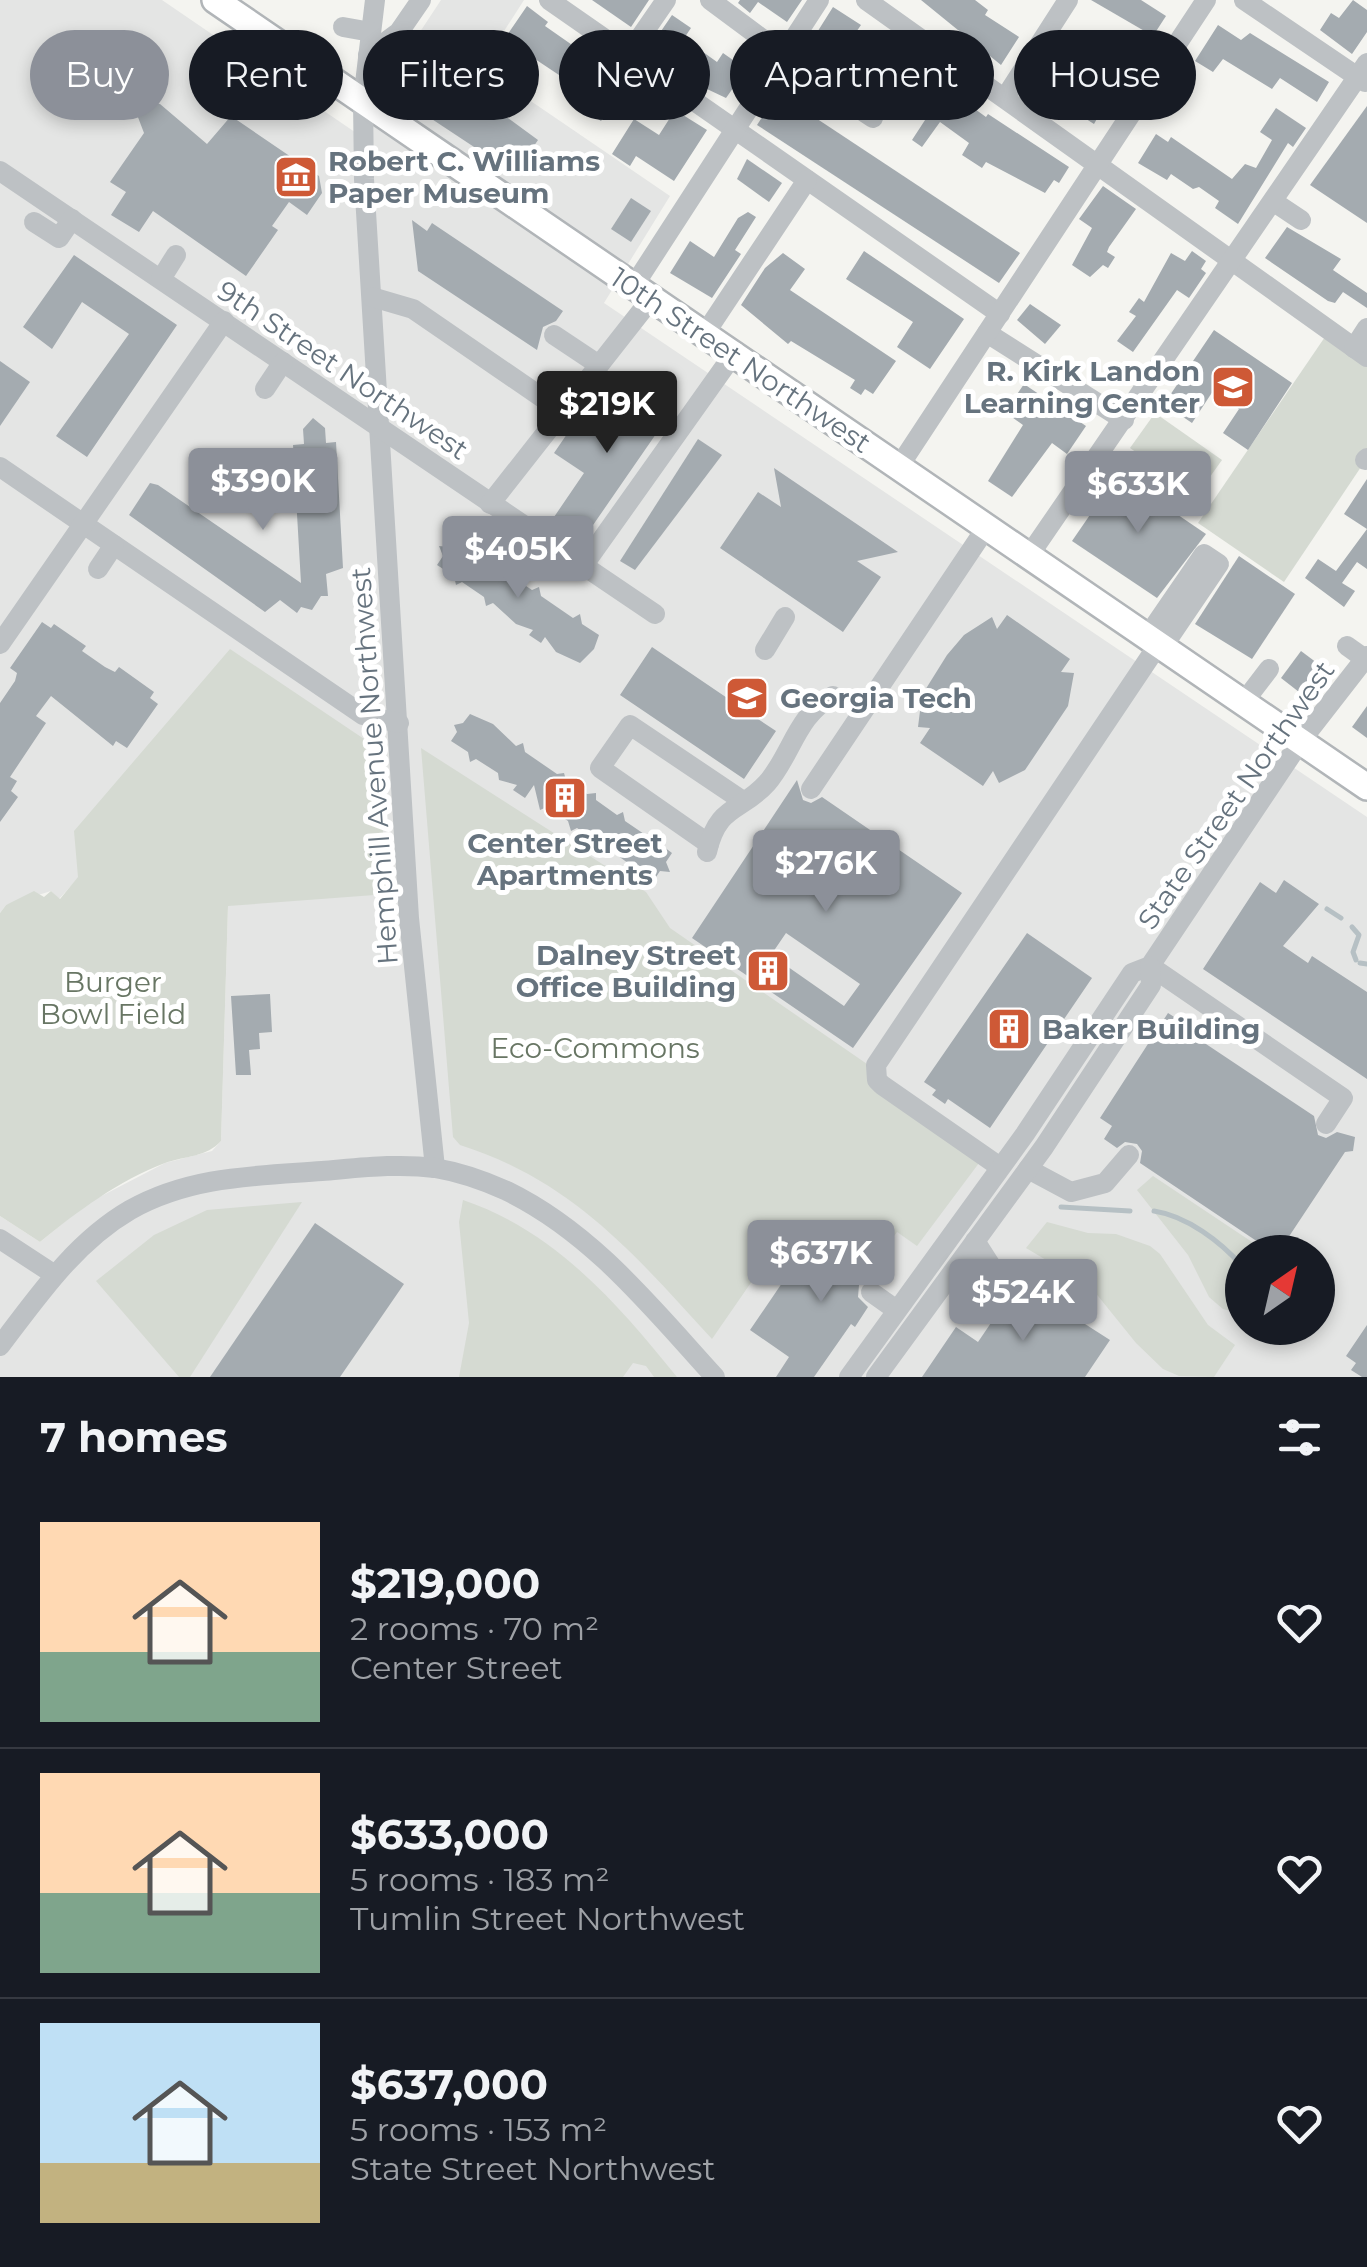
<!DOCTYPE html>
<meta charset="utf-8">
<style>
:root{--surface:#171b24;--page:#242831;--text:#f1f3f6;--muted:#9ea1a6;--line:#363941;--accent:#8c9099}
body{margin:0;font-family:Montserrat,sans-serif;background:var(--page);color:var(--text);height:100vh;display:flex;flex-direction:column;font-size:38px;white-space:nowrap}
*{box-sizing:border-box;margin:0}
p{font-size:32px;color:var(--muted)}
.icon{flex:none;width:55px;height:55px;fill:none;stroke:currentColor;stroke-width:2;stroke-linecap:round;stroke-linejoin:round}
.map{position:relative;height:1377px;overflow:hidden}
.sheet{display:flex;flex-direction:column;background:var(--surface);flex:1}
.sheet>*{flex:none}
.hud{position:absolute;left:30px;top:30px;width:1308px;height:90px;display:flex;gap:20px}
.needle{width:65px;rotate:34deg}
.controls{position:absolute;left:1225px;top:1235px;display:grid;gap:20px}
.controls a{display:grid;place-items:center;width:110px;height:110px;border-radius:50%;background:var(--surface);box-shadow:0 5px 15px #0003;font-size:50px}
.price{position:absolute;translate:-50% -85px;padding:0 22px;border-radius:10px;background:var(--accent);color:#fff;font-size:32px;line-height:65px;filter:drop-shadow(0 2px 5px #0008)}
.price::after{content:'';position:absolute;left:50%;top:60px;width:30px;height:22px;margin-left:-15px;background:inherit;clip-path:polygon(0 0,100% 0,50% 100%)}
.price.selected{background:#222;color:#fff}
ul{padding:0;list-style:none}
li{display:flex;align-items:center;gap:30px;height:250px;padding:0 40px}
li+li{border-top:2px solid var(--line)}
li span{display:grid;place-items:center;flex:none;width:280px;height:200px;border-radius:0px;color:#555}
li>.icon{margin-inline-start:auto}
span .icon{width:120px;height:120px;fill:#fffc;stroke-width:1}
li b{font-size:42px}
h2{display:flex;justify-content:space-between;align-items:center;height:120px;padding:0 40px;font-size:42px}
.tag{padding:0 35px;border-radius:45px;background:var(--surface);box-shadow:0 5px 15px #0003;font-size:35px;line-height:90px}
.tag.selected{background:var(--accent);color:#fff}
.map>svg:first-child{display:block}
.built{fill:#e4e5e4;fill-rule:evenodd}
.green{fill:#d5dad2}
.lines{fill:none;stroke-linecap:round;stroke-linejoin:round}
.stream{stroke:#b6c0c4;stroke-width:5}
.building{fill:#a4abb0;fill-rule:evenodd}
.major-casing{stroke:#b1b5b8;stroke-width:30}
.minor{stroke:#bdc1c4;stroke-width:20}
.major{stroke:#fff;stroke-width:25}
.labels{text-anchor:middle;stroke-width:10;stroke-linejoin:round;paint-order:stroke}
.poi-label{font-size:28px;font-weight:bold;fill:#66737e;stroke:#fff;text-anchor:start}
.street-label{font-size:28px;fill:#66737e;stroke:#fff}
.park-label{font-size:28px;fill:#687664;stroke:#fff}
</style>
<div class="map">
<svg width="1367" height="1377" viewBox="0 0 1367 1377">
<rect width="100%" height="100%" fill="#f4f4f0"/>
<!-- built -->
<path class="built" d="M0,0H162L365,139L389,79L441,0H524L481,67L670,196L604,303L1367,817V1377H0V1216L40,1242L88,1203L165,1163L212,1151L221,1141L228,906L78,846L79,877L59,899L51,891L6,905L0,913ZM1242,1252H1318V1328H1242Z"/>
<!-- green -->
<g class="green">
<polygon points="1329,331 1367,357 1367,458 1284,582 1198,523"/>
<polygon points="1155,413 1222,460 1197,495 1130,448"/>
<path d="M230,649L376,747L388,894L228,906L221,1141C207,1157 185,1156 165,1163C118,1181 78,1211 40,1242L0,1216V913L6,905L34,891L44,897L51,891L60,899L78,877L74,831Z"/>
<path d="M421,748L646,892L670,928L867,1064L982,1159L917,1246L897,1232L884,1250L849,1227L827,1260L786,1232L712,1339C635,1255 573,1181 460,1145L453,1137Z"/>
<polygon points="1153,1176 1267,1252 1242,1252 1242,1314 1223,1309 1209,1297 1188,1255 1137,1190"/>
<path d="M463,1200C555,1231 618,1304 677,1377H654L646,1366L633,1363L623,1377H459L469,1323L459,1222Z"/>
<polygon points="302,1202 190,1377 179,1377 96,1281 154,1235 207,1210"/>
<polygon points="1047,1222 1088,1233 1116,1234 1150,1246 1160,1254 1208,1325 1235,1345 1214,1377 1179,1376 1163,1369 1136,1343 1090,1286 1026,1248"/>
</g>
<g class="lines">
<!-- stream -->
<g class="stream">
<polyline points="1327,909 1341,918"/>
<polyline points="1352,927 1359,935 1353,952 1356,960"/>
<polyline points="1360,963 1367,964"/>
<polyline points="1061,1207 1130,1211"/>
<path d="M1154,1211C1187,1216 1221,1242 1242,1266"/>
</g>
</g>
<!-- building -->
<g class="building">
<polygon points="592,0 649,0 631,27"/>
<polygon points="740,0 802,0 787,22 758,2 750,13 738,3"/>
<polygon points="921,0 975,0 988,10 985,15 1019,37 1001,65"/>
<polygon points="1091,0 1141,0 1166,16 1153,36"/>
<polygon points="1353,0 1367,10 1367,32 1352,54 1320,30 1331,13 1339,18"/>
<polygon points="527,6 548,22 545,26 628,84 601,121 584,109 591,99 562,77 526,53 517,60 499,47"/>
<polygon points="833,7 861,25 852,38 881,59 950,99 954,94 986,117 988,114 1069,167 1059,183 1054,180 1045,193 986,162 982,168 962,155 969,143 940,122 922,147 912,140 927,117 902,100 894,112 819,66 833,45 816,34"/>
<polygon points="672,15 691,28 674,53 655,40"/>
<polygon points="1218,25 1241,40 1250,33 1329,82 1317,102 1280,78 1272,89 1223,59 1213,72 1195,61"/>
<polygon points="1064,51 1093,70 1102,56 1124,70 1094,124 1039,89"/>
<polygon points="703,52 717,62 723,53 740,65 732,77 738,81 726,98 690,81"/>
<polygon points="411,70 469,109 478,96 538,140 515,174 400,98 402,95 397,91"/>
<polygon points="778,93 1020,253 999,283 757,125"/>
<polygon points="143,101 160,104 207,144 231,116 319,176 322,193 307,215 289,202 272,226 278,230 246,276 153,211 139,232 111,215 126,192 110,182 144,133 136,112"/>
<polygon points="1367,106 1367,223 1310,185"/>
<polygon points="1276,108 1306,128 1293,147 1288,143 1238,224 1215,208 1219,201 1199,187 1193,189 1171,174 1167,180 1138,163 1156,134 1168,142 1171,137 1232,179 1245,164 1256,168 1272,140 1260,132"/>
<polygon points="675,110 707,130 674,181 636,156 630,166 612,154 634,119 659,135"/>
<polygon points="747,159 782,183 769,202 737,179"/>
<polygon points="1103,186 1136,209 1109,247 1107,252 1115,257 1108,268 1103,265 1090,277 1072,265 1092,228 1079,219"/>
<polygon points="631,198 651,211 631,242 611,229"/>
<polygon points="748,212 756,217 735,250 741,254 712,298 670,273 690,241 714,257 738,218"/>
<polygon points="412,220 427,231 432,223 563,311 556,321 543,327 537,350 418,271"/>
<polygon points="1287,227 1341,259 1333,270 1367,293 1367,308 1343,292 1335,303 1328,301 1265,258"/>
<polygon points="864,251 964,319 930,369 897,347 913,322 846,279"/>
<polygon points="1192,251 1206,261 1201,269 1206,273 1189,298 1177,290 1133,352 1117,341 1136,316 1129,312 1139,298 1144,302 1171,253 1185,261"/>
<polygon points="783,253 805,269 790,290 896,361 873,394 865,389 861,395 850,388 855,380 791,341 788,344 741,305 765,268"/>
<polygon points="74,255 177,325 87,457 56,436 129,334 82,302 52,349 23,327"/>
<polygon points="1030,304 1061,325 1045,344 1017,320"/>
<polygon points="1214,330 1292,383 1248,450 1223,433 1239,409 1213,391 1192,423 1164,404"/>
<polygon points="0,361 30,382 0,426"/>
<polygon points="646,384 676,405 582,541 552,520 584,473 554,453 589,402 619,422"/>
<polygon points="1024,384 1086,426 1067,454 1052,443 1012,497 988,481 1023,425 1005,412"/>
<polygon points="313,418 325,428 326,443 336,442 343,568 326,574 328,596 321,596 312,610 301,607 297,613 280,600 265,612 129,515 150,483 158,485 301,583 293,445 304,444 303,429"/>
<polygon points="698,439 722,455 635,570 620,561"/>
<polygon points="774,468 898,552 857,561 881,577 843,632 720,548 758,492 781,507"/>
<polygon points="1118,474 1206,534 1157,598 1072,541"/>
<polygon points="1367,479 1367,529 1344,514"/>
<polygon points="1367,529 1367,569 1357,562 1342,583 1355,591 1344,607 1305,578 1318,559 1336,571"/>
<polygon points="456,537 479,548 502,569 512,568 511,576 532,590 539,587 541,596 573,618 580,614 582,624 599,635 594,649 580,663 556,652 545,637 541,643 529,635 533,630 516,624 493,603 486,606 484,597 462,582 456,585 454,576 437,565 443,556 439,546 449,547"/>
<polygon points="1239,556 1295,594 1252,659 1195,624"/>
<polygon points="1007,615 1070,659 1061,672 1074,673 1068,706 1025,770 999,783 993,771 983,786 920,743 930,728 918,727 922,695 947,655 964,635 992,617 997,629"/>
<polygon points="42,622 51,628 54,624 86,646 82,651 105,667 115,672 119,667 154,692 150,698 158,704 127,748 116,741 113,746 51,696 36,716 46,723 10,777 17,781 11,791 18,797 0,822 0,703 15,681 17,673 10,668"/>
<polygon points="652,647 739,706 755,683 765,690 749,713 776,731 744,779 620,695"/>
<polygon points="1301,651 1329,672 1308,699 1281,678"/>
<polygon points="1367,706 1367,738 1352,727"/>
<polygon points="470,714 493,724 516,746 523,743 525,752 557,774 564,773 566,780 587,794 596,793 596,800 617,815 623,812 625,821 647,836 654,832 656,841 672,853 666,862 670,872 660,871 654,880 637,869 628,870 628,863 607,848 600,851 598,842 577,828 571,831 568,821 547,807 540,810 534,785 525,798 513,790 517,785 499,780 498,773 476,759 470,762 468,752 451,741 457,732 454,725 463,723"/>
<path d="M797,780L803,800L811,803L822,797L962,893L853,1048L692,938ZM786,933L860,984L844,1006L771,955Z"/>
<polygon points="1284,880 1319,904 1283,946 1308,963 1312,956 1367,992 1367,1079 1203,969 1260,882 1276,893"/>
<polygon points="1027,933 1092,978 990,1128 948,1099 945,1104 932,1095 936,1090 924,1082"/>
<polygon points="270,994 272,1032 259,1033 260,1049 249,1050 251,1075 236,1075 231,996"/>
<polygon points="1168,1013 1182,1022 1179,1026 1314,1116 1318,1135 1326,1138 1337,1132 1355,1137 1353,1151 1345,1152 1284,1244 1296,1252 1260,1252 1264,1246 1140,1163 1142,1151 1137,1144 1125,1142 1117,1148 1104,1139 1112,1126 1100,1118"/>
<polygon points="315,1223 404,1284 340,1377 210,1377"/>
<polygon points="849,1226 894,1257 879,1281 866,1279 859,1285 858,1297 868,1307 855,1327 851,1324 814,1377 776,1377 789,1357 750,1330 795,1264 815,1278"/>
<polygon points="1024,1285 1110,1340 1085,1377 922,1377 956,1327 978,1342 1012,1292 1017,1296"/>
<polygon points="1367,1325 1367,1377 1362,1377 1351,1370 1356,1363 1346,1356"/>
</g>
<g class="lines">
<defs>
<polyline id="major" points="215,0 1367,787"/>
</defs>
<!-- major casing -->
<use href="#major" class="major-casing"/>
<!-- minor -->
<g class="minor">
<polyline points="375,0 363,100 364,179 409,918 435,1168"/>
<polyline points="549,0 1000,314"/>
<polyline points="710,0 784,55"/>
<polyline points="866,0 1367,357"/>
<polyline points="1244,0 1365,82"/>
<polyline points="343,27 371,32"/>
<polyline points="368,55 399,32 421,0"/>
<polyline points="628,55 666,0"/>
<polyline points="782,58 873,118"/>
<polyline points="1005,98 1068,0"/>
<polyline points="0,171 655,614"/>
<polyline points="1274,202 1301,220"/>
<polyline points="34,222 59,238 72,219"/>
<polyline points="161,279 176,255"/>
<polyline points="633,287 819,0"/>
<polyline points="372,297 413,309 563,412"/>
<polyline points="987,333 1124,420"/>
<polyline points="554,335 599,365"/>
<polyline points="704,335 807,180"/>
<polyline points="1354,348 1367,328"/>
<polyline points="265,389 283,362"/>
<polyline points="1365,460 1367,458"/>
<polyline points="0,467 363,715 399,723"/>
<polyline points="898,468 1206,0"/>
<polyline points="490,504 651,299"/>
<polyline points="1028,557 1367,63"/>
<polyline points="583,566 733,355"/>
<polyline points="98,569 114,545"/>
<polyline points="1147,637 1204,554 1219,564 1162,648"/>
<polyline points="0,644 224,321"/>
<polyline points="1347,646 1365,659"/>
<polyline points="765,650 785,617"/>
<polyline points="1243,703 1269,669"/>
<polyline points="811,789 986,528"/>
<polyline points="709,844 600,768 630,725 743,801"/>
<path d="M707,852C718,804 740,813 767,783C791,756 797,714 833,696"/>
<polyline points="1150,966 1343,1098 1326,1124"/>
<polyline points="1000,1167 882,1085 877,1080 876,1065 1158,645"/>
<polyline points="1028,1169 1071,1192 1105,1183 1129,1155"/>
<polyline points="0,1239 55,1275"/>
<polyline points="975,1241 998,1277"/>
<polyline points="871,1292 895,1309"/>
<path d="M0,1346C38,1296 75,1242 130,1210C190,1176 255,1176 322,1171C359,1168 398,1163 435,1168C459,1172 485,1181 507,1191C593,1233 652,1308 715,1377"/>
<polyline points="849,1377 1025,1134 1132,973 1150,966 1300,742 1367,656"/>
<polyline points="876,1377 1044,1147 1151,985 1150,966"/>
</g>
<!-- major -->
<use href="#major" class="major"/>
</g>
<!-- icons -->
<defs>
<symbol id="museum-square" viewBox="-11 -11 22 22"><rect x="-9" y="-9" width="18" height="18" rx="4" fill="#ce5936" stroke="#fff"/><path d="M0-6L6-3V-2H-6V-3ZM-5-1h2V3h-2ZM-1-1h2V3h-2ZM3-1h2V3H3ZM-6 4H6V6H-6Z" fill="#fff"/></symbol>
<symbol id="school-square" viewBox="-11 -11 22 22"><rect x="-9" y="-9" width="18" height="18" rx="4" fill="#ce5936" stroke="#fff"/><path d="M0-5L7-2L0 1L-7-2ZM-4 1L0 2.5L4 1V4Q0 6-4 4Z" fill="#fff"/></symbol>
<symbol id="university-square" viewBox="-11 -11 22 22"><rect x="-9" y="-9" width="18" height="18" rx="4" fill="#ce5936" stroke="#fff"/><path d="M0-5L7-2L0 1L-7-2ZM-4 1L0 2.5L4 1V4Q0 6-4 4Z" fill="#fff"/></symbol>
<symbol id="building-square" viewBox="-11 -11 22 22"><rect x="-9" y="-9" width="18" height="18" rx="4" fill="#ce5936" stroke="#fff"/><path d="M-4-6H4V6H1V3H-1V6H-4ZM-2.5-4.3h1.7v1.8h-1.7ZM.8-4.3h1.7v1.8H.8ZM-2.5-1h1.7V.8h-1.7ZM.8-1h1.7V.8H.8Z" fill="#fff"/></symbol>
</defs>
<g fill-rule="evenodd">
<use href="#museum-square" x="271" y="152" width="50" height="50"/>
<use href="#school-square" x="1208" y="362" width="50" height="50"/>
<use href="#university-square" x="722" y="673" width="50" height="50"/>
<use href="#building-square" x="540" y="773" width="50" height="50"/>
<use href="#building-square" x="743" y="946" width="50" height="50"/>
<use href="#building-square" x="984" y="1004" width="50" height="50"/>
</g>
<g class="labels">
<!-- poi labels -->
<g class="poi-label">
<text x="328" y="171">Robert C. Williams<tspan x="328" dy="32">Paper Museum</tspan></text>
<text x="1200" y="381" text-anchor="end">R. Kirk Landon<tspan x="1200" dy="32">Learning Center</tspan></text>
<text x="780" y="708">Georgia Tech</text>
<text x="565" y="853" text-anchor="middle">Center Street<tspan x="565" dy="32">Apartments</tspan></text>
<text x="736" y="965" text-anchor="end">Dalney Street<tspan x="736" dy="32">Office Building</tspan></text>
<text x="1042" y="1039">Baker Building</text>
</g>
<!-- street labels -->
<g class="street-label">
<text transform="translate(741 360) rotate(34)" y="10">10th Street Northwest</text>
<text transform="translate(343 370) rotate(34)" y="10">9th Street Northwest</text>
<text transform="translate(374 766) rotate(-94)" y="10">Hemphill Avenue Northwest</text>
<text transform="translate(1236 795) rotate(-55)" y="10">State Street Northwest</text>
</g>
<!-- park labels -->
<g class="park-label">
<text x="113" y="992">Burger<tspan x="113" dy="32">Bowl Field</tspan></text>
<text x="595" y="1058">Eco-Commons</text>
</g>
</g>
</svg>
<div class="controls">
<a><svg class="needle" viewBox="-14 -14 28 28"><path d="M0-13l5 13h-10z" fill="#e53935"/><path d="M0 13l5-13h-10z" fill="#9ea1a6"/></svg></a>
</div>
<b class="price selected" style="left:607px;top:456px">$219K</b>
<b class="price" style="left:263px;top:533px">$390K</b>
<b class="price" style="left:1138px;top:536px">$633K</b>
<b class="price" style="left:518px;top:601px">$405K</b>
<b class="price" style="left:826px;top:915px">$276K</b>
<b class="price" style="left:821px;top:1305px">$637K</b>
<b class="price" style="left:1023px;top:1344px">$524K</b>
<div class="hud">
<a class="tag selected">Buy</a>
<a class="tag">Rent</a>
<a class="tag">Filters</a>
<a class="tag">New</a>
<a class="tag">Apartment</a>
<a class="tag">House</a>
</div>
</div>
<section class="sheet">
<h2>7 homes<svg class="icon" aria-label="filters" viewBox="0 0 24 24"><path d="M4 7h16M4 17h16"/><circle cx="9" cy="7" r="2"/><circle cx="15" cy="17" r="2"/></svg></h2>
<ul>
<li><span style="background:linear-gradient(#ffd9b3 65%,#7fa58c 0)"><svg class="icon" aria-label="home" viewBox="0 0 24 24"><path d="M3 11l9-7 9 7M6 9v11h12V9"/></svg></span><div><b>$219,000</b><p>2 rooms · 70 m²</p><p>Center Street</p></div><svg class="icon" aria-label="heart" viewBox="0 0 24 24"><path d="M12 20l-8-8c-3-5 5-10 8-4 3-6 11-1 8 4z"/></svg></li>
<li><span style="background:linear-gradient(#ffd9b3 60%,#7fa58c 0)"><svg class="icon" aria-label="home" viewBox="0 0 24 24"><path d="M3 11l9-7 9 7M6 9v11h12V9"/></svg></span><div><b>$633,000</b><p>5 rooms · 183 m²</p><p>Tumlin Street Northwest</p></div><svg class="icon" aria-label="heart" viewBox="0 0 24 24"><path d="M12 20l-8-8c-3-5 5-10 8-4 3-6 11-1 8 4z"/></svg></li>
<li><span style="background:linear-gradient(#bfe0f5 70%,#c2b280 0)"><svg class="icon" aria-label="home" viewBox="0 0 24 24"><path d="M3 11l9-7 9 7M6 9v11h12V9"/></svg></span><div><b>$637,000</b><p>5 rooms · 153 m²</p><p>State Street Northwest</p></div><svg class="icon" aria-label="heart" viewBox="0 0 24 24"><path d="M12 20l-8-8c-3-5 5-10 8-4 3-6 11-1 8 4z"/></svg></li>
</ul>
</section>
